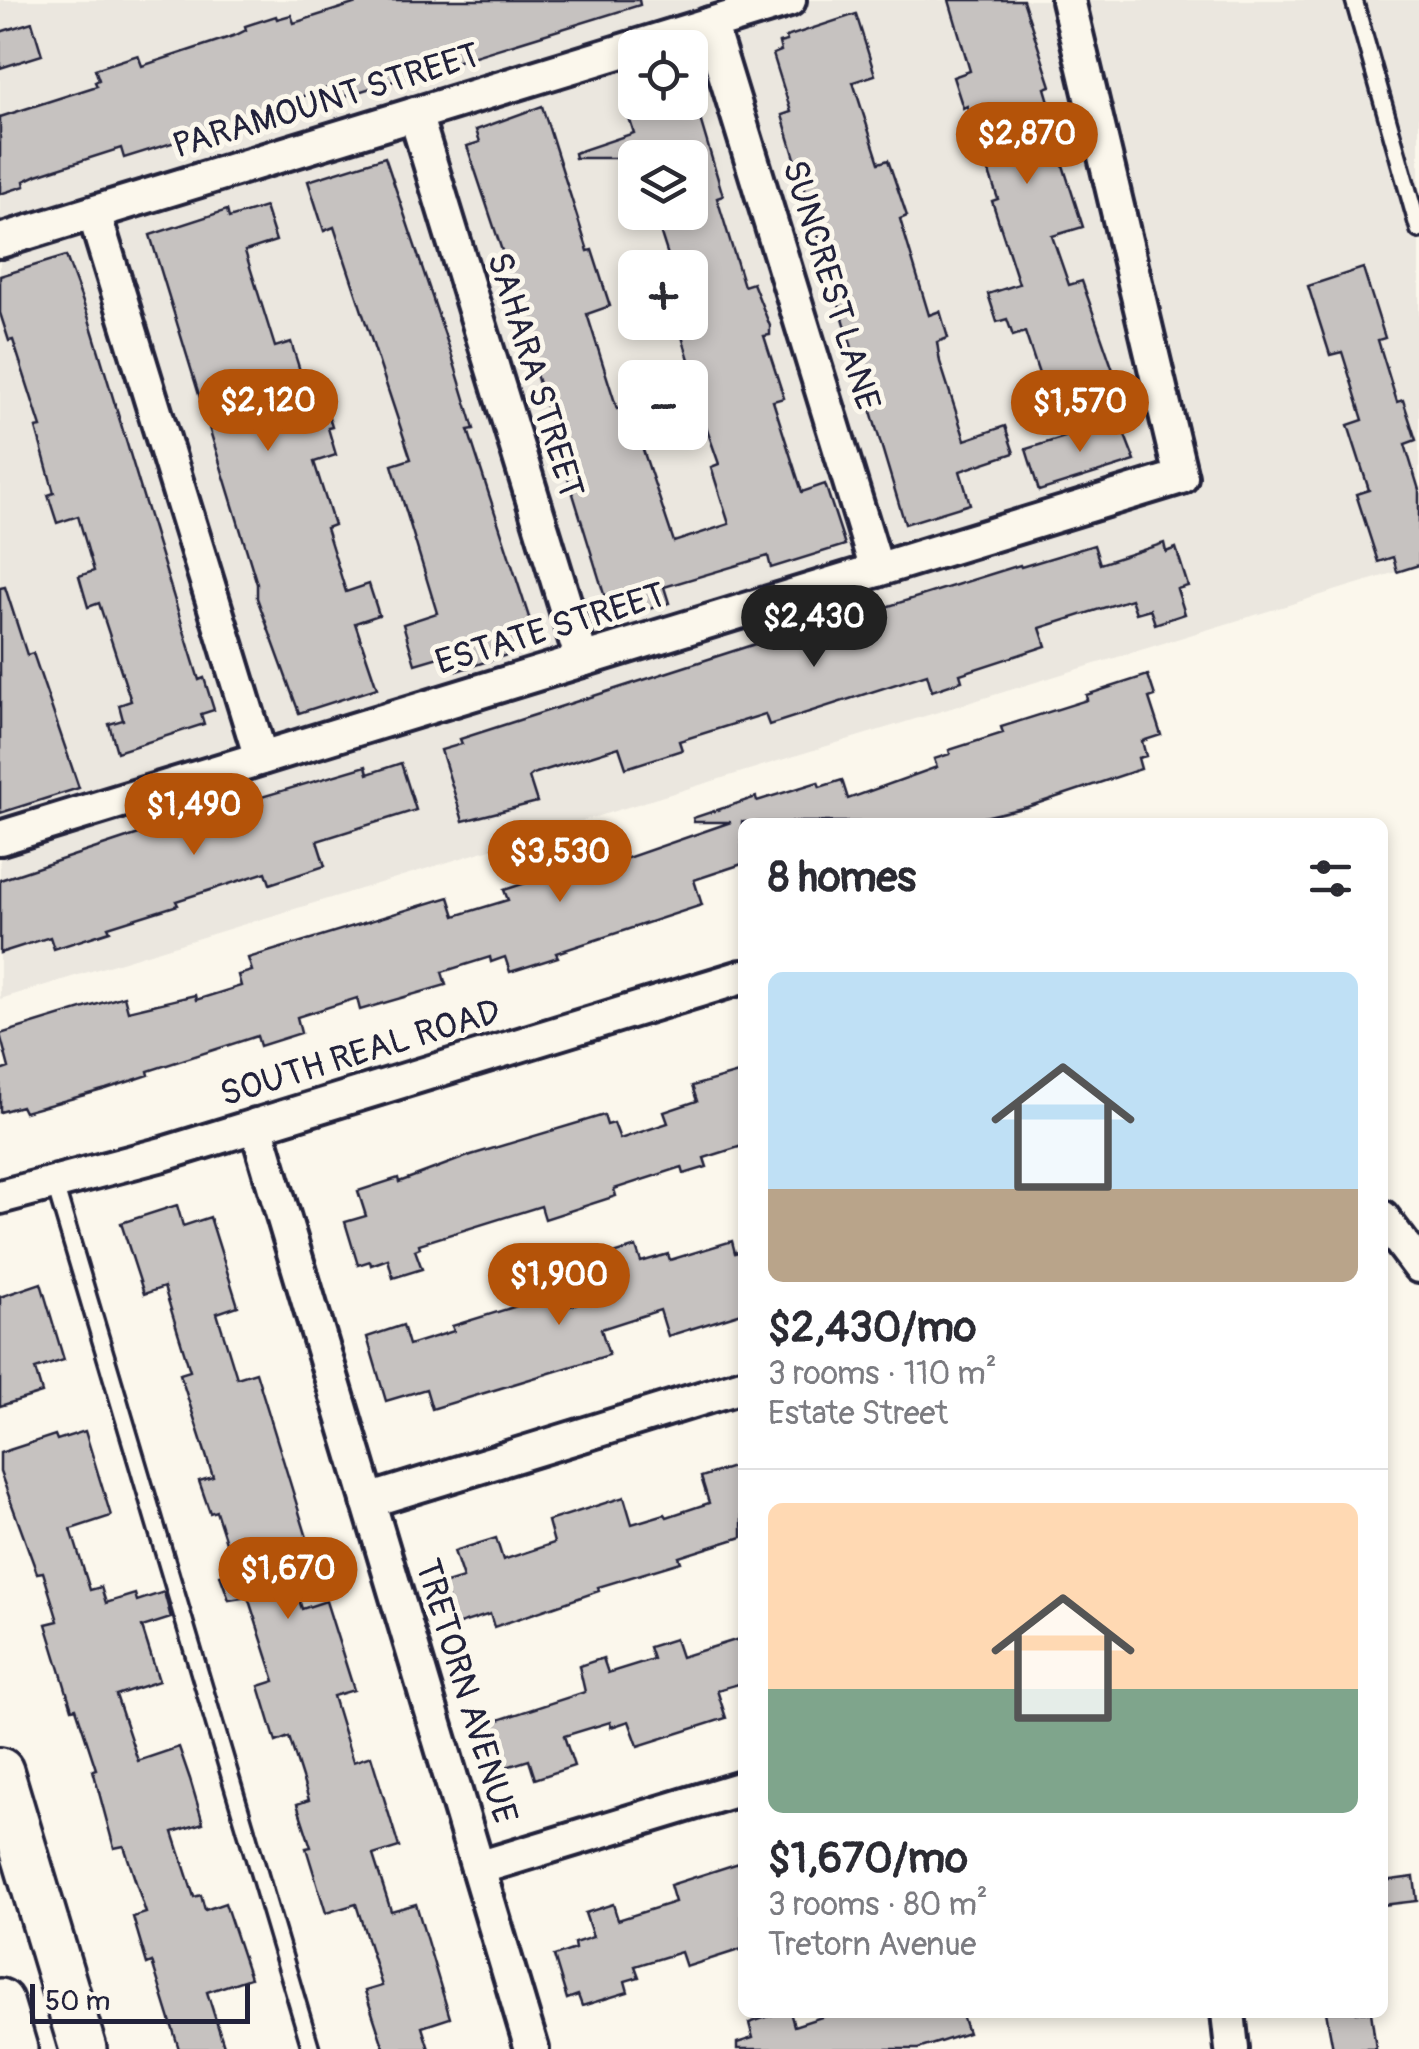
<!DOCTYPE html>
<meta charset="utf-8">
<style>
:root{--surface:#fff;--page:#f2f2f3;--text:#2b2b33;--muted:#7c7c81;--line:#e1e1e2;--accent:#b45309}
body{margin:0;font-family:Pangolin,sans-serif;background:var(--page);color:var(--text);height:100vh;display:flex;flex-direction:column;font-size:38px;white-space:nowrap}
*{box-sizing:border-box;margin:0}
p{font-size:32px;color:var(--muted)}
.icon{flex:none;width:55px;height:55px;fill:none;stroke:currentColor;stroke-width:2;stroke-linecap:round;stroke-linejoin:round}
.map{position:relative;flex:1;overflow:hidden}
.details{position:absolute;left:738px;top:818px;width:650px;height:1200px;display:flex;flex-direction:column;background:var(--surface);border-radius:15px;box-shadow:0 5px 15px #0003}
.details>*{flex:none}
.fabs{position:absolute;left:618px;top:30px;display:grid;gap:20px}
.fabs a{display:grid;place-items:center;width:90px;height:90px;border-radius:15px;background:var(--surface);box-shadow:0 5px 15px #0003;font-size:50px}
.scale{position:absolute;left:30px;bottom:25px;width:220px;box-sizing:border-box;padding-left:10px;border:5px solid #22223b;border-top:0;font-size:28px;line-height:35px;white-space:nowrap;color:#22223b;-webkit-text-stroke:8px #fbf7ec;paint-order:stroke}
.price{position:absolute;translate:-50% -85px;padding:0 22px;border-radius:35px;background:var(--accent);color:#fff;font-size:32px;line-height:65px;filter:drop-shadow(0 2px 5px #0008)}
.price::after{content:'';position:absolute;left:50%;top:60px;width:30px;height:22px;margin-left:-15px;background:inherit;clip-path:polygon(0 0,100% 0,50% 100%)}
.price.current{background:#222;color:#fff}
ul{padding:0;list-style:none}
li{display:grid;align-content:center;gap:20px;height:530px;padding:0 30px}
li+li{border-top:2px solid var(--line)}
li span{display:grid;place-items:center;height:310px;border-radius:15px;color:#555}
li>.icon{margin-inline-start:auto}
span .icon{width:180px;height:180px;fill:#fffc;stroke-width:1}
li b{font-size:42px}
h2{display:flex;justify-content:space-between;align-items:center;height:120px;padding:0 30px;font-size:42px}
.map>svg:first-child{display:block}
.built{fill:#ebe7df;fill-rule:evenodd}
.building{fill:#c6c2c0;stroke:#22223b;stroke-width:2.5}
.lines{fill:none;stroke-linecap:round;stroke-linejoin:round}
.service-casing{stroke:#22223b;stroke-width:22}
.minor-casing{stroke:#22223b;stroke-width:40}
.secondary-casing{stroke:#22223b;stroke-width:52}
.service{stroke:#fbf7ec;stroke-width:15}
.minor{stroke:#fbf7ec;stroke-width:32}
.secondary{stroke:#fbf7ec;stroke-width:45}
.labels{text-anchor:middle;stroke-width:10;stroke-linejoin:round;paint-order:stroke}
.street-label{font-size:35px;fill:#22223b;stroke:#fbf7ec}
</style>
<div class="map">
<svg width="1419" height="2049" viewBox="0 0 1419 2049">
<rect width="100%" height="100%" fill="#fbf7ec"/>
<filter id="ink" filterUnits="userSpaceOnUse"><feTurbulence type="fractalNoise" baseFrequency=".01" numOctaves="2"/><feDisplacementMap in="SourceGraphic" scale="20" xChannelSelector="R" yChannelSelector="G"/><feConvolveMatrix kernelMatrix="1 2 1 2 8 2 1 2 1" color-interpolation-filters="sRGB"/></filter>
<g filter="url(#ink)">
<!-- built -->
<path class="built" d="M0,0H1419V565L0,999ZM635,48H690V102H635ZM635,158H690V212H635ZM635,268H690V322H635ZM635,378H690V432H635Z"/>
<!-- building -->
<g class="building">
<polygon points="366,0 639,0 640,5 342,97 341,94 331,97 328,88 244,115 248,126 209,139 207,132 124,158 121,148 37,175 24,181 25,186 0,194 0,117 97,86 95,82 99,80 95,69 138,55 142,66 236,35 246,30 245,26 276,16 277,19 291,15 294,23"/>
<polygon points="949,0 1023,0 1051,86 1045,88 1065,155 1060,156 1083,227 1052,236 1069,285 1082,281 1113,370 1070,384 1066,372 1041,380 1025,332 1013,336 1007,319 997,322 988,294 1019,284 992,201 998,199 967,106 963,108 953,77 970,71"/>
<polygon points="856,14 875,75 853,82 879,163 888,160 907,216 900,219 929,315 940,311 948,338 937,342 940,362 965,440 1005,426 1014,453 960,471 970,504 905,524 782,115 791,112 773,54 781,51 779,43 787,41 786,37"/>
<polygon points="32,22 42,55 0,68 0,32"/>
<polygon points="624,102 695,102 723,196 717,198 744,286 753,283 770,326 770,335 764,336 784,398 773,401 802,492 825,484 845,545 771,568 768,556 664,587 669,603 626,616 621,600 607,604 506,277 510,275 467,146 480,142 476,130 542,106 588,251 592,250 610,306 587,314 617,409 628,405 674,542 729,524 711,467 719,464 692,387 697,386 678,323 690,322 690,319 699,316 690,291 690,268 672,268 654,212 690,212 690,158 575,158 574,153 634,133"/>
<polygon points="385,157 451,353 474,429 468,430 538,645 457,671 452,653 415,664 403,624 437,613 392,465 411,459 334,227 324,231 308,181"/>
<polygon points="265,207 276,241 245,251 275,347 291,342 312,409 325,404 332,427 328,428 336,455 314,462 334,525 326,528 346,592 369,584 379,615 355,623 377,688 299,713 257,598 257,584 150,235 227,210 229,218"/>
<polygon points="66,256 88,316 199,680 204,678 214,710 201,714 204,724 117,752 109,724 123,720 119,705 131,701 99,603 88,607 79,576 94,571 78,516 57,523 48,495 54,493 36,428 41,427 13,340 9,341 0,313 0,276"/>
<polygon points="1363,268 1385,338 1378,340 1397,402 1403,400 1416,440 1405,444 1419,490 1419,565 1397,572 1393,557 1378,562 1356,494 1369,490 1348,425 1363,420 1342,352 1330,355 1308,286"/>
<polygon points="1119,420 1135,461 1039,491 1026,449"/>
<polygon points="1164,543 1166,552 1176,548 1188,586 1177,589 1185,614 1155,624 1150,609 1136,613 1131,599 1040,628 1046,646 960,674 962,681 932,691 927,674 769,725 765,714 679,741 682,750 626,768 619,747 533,774 529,777 537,802 463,821 441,750 462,744 460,739 805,628 806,632 1020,565 1021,567 1094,545 1100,564"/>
<polygon points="5,587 27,655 33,653 79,788 0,813 0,588"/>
<polygon points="1148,675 1155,696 1149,698 1161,735 1142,741 1146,756 1138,758 1141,769 1027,807 963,822 742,822 742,864 694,880 702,905 556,953 558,957 510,972 505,957 491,962 490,957 442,972 446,985 360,1010 357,998 297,1017 301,1033 260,1046 257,1036 148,1071 149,1075 106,1089 24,1112 21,1106 0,1112 0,1071 9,1068 0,1034 124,996 128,1011 195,995 196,1000 241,986 238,975 252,971 248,958 449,897 455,916 508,900 504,890 547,876 548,866 611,846 616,862 731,822 694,822 693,818 756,797 757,801 818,782 820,787 842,780 848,799 937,767 934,759 950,754 949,750 1003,733 1001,727 1087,700 1086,695"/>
<polygon points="401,763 416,810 317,841 325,866 270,884 266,872 176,901 178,905 108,927 110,931 54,949 50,937 0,953 0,880 154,829 366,766 368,774"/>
<polygon points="742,1072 742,1146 704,1158 707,1167 684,1174 682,1167 614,1189 616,1196 545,1219 541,1206 419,1244 420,1248 415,1250 422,1269 393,1278 388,1259 371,1265 370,1261 358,1265 345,1222 366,1216 358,1191 398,1178 399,1182 471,1155 604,1115 607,1125 614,1123 620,1139 668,1123 664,1112 697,1101 692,1086"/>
<polygon points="177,1205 183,1226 210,1217 238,1306 217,1313 237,1378 256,1372 308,1541 283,1550 302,1609 326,1601 354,1690 333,1696 353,1762 371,1756 399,1847 373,1855 391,1911 416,1904 450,2018 422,2027 429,2049 384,2049 365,1991 382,1986 356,1904 326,1913 306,1848 311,1847 297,1804 309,1800 289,1737 276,1742 259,1686 275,1681 248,1597 229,1600 220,1575 235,1570 216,1511 210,1513 199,1481 213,1477 180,1374 190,1371 164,1287 144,1294 121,1223"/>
<polygon points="732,1241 735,1253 742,1251 742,1313 668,1336 660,1310 601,1329 609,1355 432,1409 426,1389 386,1401 367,1337 403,1325 409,1345 454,1331 452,1326 530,1302 528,1298 555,1290 561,1309 618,1291 610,1255 636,1247 641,1262 668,1254 670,1260"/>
<polygon points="41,1283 64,1360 35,1369 42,1393 0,1406 0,1297"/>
<polygon points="85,1431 111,1516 71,1529 90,1590 101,1587 106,1603 135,1594 137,1601 164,1592 171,1618 142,1627 159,1681 116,1695 138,1761 179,1747 190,1779 203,1823 173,1832 194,1897 201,1895 205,1910 225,1903 250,1978 207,1992 225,2049 179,2049 152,1962 147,1964 133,1917 146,1913 124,1846 114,1848 93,1770 96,1769 76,1708 72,1709 46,1624 58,1621 43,1572 37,1573 0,1472 0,1453 55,1435 57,1440"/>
<polygon points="742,1464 742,1537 679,1557 681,1562 598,1587 599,1591 494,1627 490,1614 456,1625 443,1584 463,1578 454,1551 496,1538 503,1560 554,1543 548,1521 624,1497 632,1524 665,1514 667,1517 709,1503 701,1477"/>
<polygon points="742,1638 742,1683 717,1690 726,1718 638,1746 629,1721 611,1727 610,1722 564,1736 574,1766 535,1779 529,1760 500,1769 486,1724 585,1692 579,1666 603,1658 608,1673 653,1659 649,1647 675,1639 681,1657"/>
<polygon points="742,1862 742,1949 686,1967 681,1952 635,1966 639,1977 625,1981 628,1992 582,2006 578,1995 567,1999 554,1956 575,1949 574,1943 593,1937 585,1913 613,1904 618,1920 675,1902 670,1885"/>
<polygon points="1414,1877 1417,1901 1382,1905 1382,1881"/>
<polygon points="781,2012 790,2012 794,2026 837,2012 961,2012 968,2033 918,2049 737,2049 737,2043 753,2038 749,2023"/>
<polygon points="1326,2012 1371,2012 1376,2049 1333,2049"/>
</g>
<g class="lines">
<defs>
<g id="service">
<polyline points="1354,0 1419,230"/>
<polyline points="54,1182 311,2049"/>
</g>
<g id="minor">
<polyline points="710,24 877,570"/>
<polyline points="415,114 582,660"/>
<polyline points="94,213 261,758"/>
<polyline points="0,241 789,0"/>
<polyline points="0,838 1181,477 1068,0"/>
<polyline points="256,1125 532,2049"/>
<polyline points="0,1197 163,1154 742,977"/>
<polyline points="1382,1217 1419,1266"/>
<polyline points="368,1501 742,1386"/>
<polyline points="478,1868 742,1788"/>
<polyline points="1228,2012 1232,2049"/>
</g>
<g id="secondary">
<polyline points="0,1771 83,2049"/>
<polyline points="0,2002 14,2049"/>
</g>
</defs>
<!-- service casing -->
<use href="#service" class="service-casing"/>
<!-- minor casing -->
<use href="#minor" class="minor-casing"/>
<!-- secondary casing -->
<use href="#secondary" class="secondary-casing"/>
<!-- service -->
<use href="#service" class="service"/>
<!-- minor -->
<use href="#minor" class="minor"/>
<!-- secondary -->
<use href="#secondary" class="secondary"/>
</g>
</g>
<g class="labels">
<!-- street labels -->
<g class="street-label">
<text transform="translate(326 100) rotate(-17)" y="12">PARAMOUNT STREET</text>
<text transform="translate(832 285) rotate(73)" y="12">SUNCREST LANE</text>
<text transform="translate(536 375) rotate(73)" y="12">SAHARA STREET</text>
<text transform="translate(550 628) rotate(-17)" y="12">ESTATE STREET</text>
<text transform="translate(360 1052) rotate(-17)" y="12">SOUTH REAL ROAD</text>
<text transform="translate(467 1691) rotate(73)" y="12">TRETORN AVENUE</text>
</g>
</g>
</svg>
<div class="fabs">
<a><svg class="icon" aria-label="locate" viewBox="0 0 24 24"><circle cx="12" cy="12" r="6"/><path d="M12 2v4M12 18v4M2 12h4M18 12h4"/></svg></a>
<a><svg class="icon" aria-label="layers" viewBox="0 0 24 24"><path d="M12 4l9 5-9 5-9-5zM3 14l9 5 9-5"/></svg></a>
<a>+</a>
<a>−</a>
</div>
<div class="scale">50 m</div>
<b class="price" style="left:1027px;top:187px">$2,870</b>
<b class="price" style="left:268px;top:454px">$2,120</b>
<b class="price" style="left:1080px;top:455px">$1,570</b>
<b class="price current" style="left:814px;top:670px">$2,430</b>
<b class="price" style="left:194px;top:858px">$1,490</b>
<b class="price" style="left:560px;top:905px">$3,530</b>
<b class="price" style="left:559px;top:1328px">$1,900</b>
<b class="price" style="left:288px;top:1622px">$1,670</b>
<section class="details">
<h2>8 homes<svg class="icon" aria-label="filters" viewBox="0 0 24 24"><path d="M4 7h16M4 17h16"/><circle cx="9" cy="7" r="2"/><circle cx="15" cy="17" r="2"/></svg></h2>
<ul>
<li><span style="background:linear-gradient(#bfe0f5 70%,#b9a48a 0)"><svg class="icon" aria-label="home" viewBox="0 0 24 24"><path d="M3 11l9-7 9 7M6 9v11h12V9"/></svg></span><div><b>$2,430/mo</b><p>3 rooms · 110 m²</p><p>Estate Street</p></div></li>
<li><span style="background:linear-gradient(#ffd9b3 60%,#7fa58c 0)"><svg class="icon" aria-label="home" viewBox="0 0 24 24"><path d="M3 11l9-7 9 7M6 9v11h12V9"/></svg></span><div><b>$1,670/mo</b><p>3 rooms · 80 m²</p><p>Tretorn Avenue</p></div></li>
</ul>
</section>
</div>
